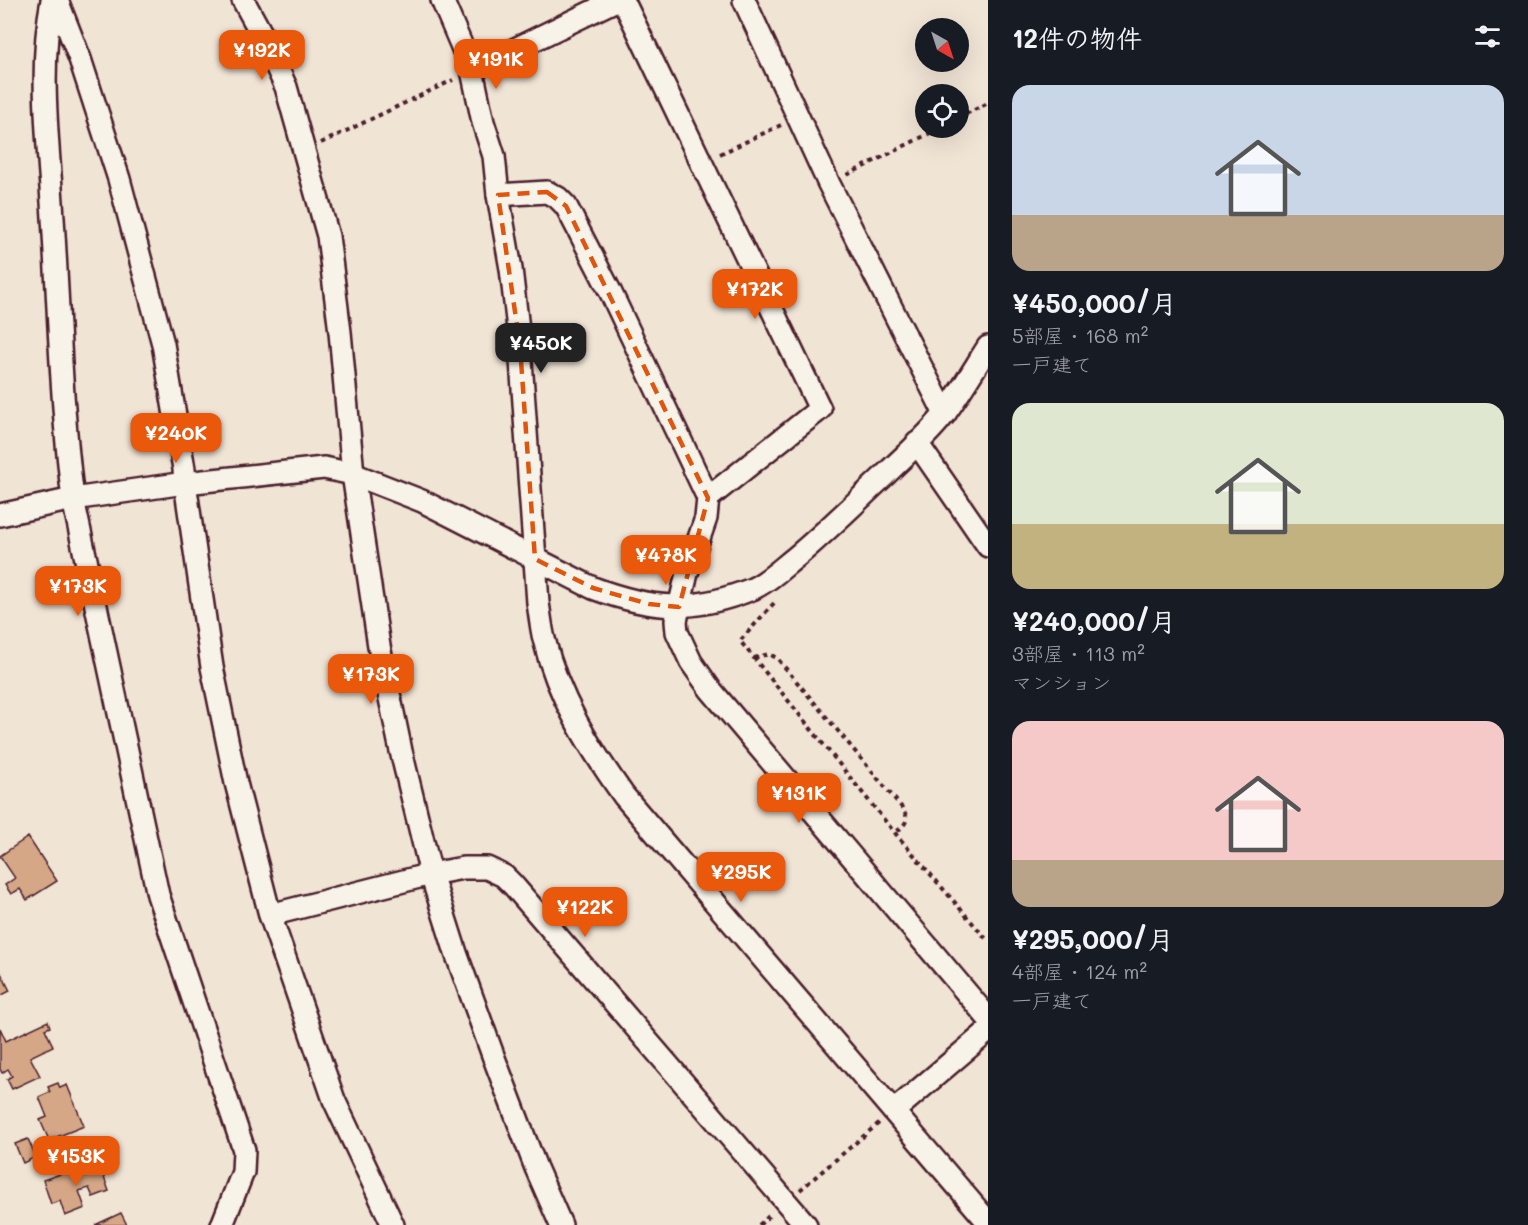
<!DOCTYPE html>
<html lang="ja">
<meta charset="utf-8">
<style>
:root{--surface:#171b24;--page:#242831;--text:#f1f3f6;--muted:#9ea1a6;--accent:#ea580c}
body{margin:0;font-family:Mali,"Klee One",sans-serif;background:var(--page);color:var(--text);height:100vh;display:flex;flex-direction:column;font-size:22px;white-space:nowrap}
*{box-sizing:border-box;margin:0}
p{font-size:20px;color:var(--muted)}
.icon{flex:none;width:33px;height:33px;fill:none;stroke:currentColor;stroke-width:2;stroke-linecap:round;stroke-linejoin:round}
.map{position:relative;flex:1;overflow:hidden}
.details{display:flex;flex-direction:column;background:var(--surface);width:540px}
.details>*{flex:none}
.needle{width:39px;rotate:141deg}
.fabs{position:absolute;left:915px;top:18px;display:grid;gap:12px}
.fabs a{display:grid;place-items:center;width:54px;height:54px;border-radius:50%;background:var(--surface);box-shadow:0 6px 24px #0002;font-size:30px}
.price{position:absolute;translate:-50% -51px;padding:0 14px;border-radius:12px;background:var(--accent);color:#fff;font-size:20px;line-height:39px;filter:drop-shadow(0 2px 3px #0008)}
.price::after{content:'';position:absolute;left:50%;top:36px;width:18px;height:14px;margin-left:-9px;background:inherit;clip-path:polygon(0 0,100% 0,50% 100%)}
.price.selected{background:#222;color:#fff}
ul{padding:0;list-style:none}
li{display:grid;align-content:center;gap:12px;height:318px;padding:0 24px}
li span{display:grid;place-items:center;height:186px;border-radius:18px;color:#555}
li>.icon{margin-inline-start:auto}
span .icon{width:108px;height:108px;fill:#fffc;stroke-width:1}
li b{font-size:26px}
h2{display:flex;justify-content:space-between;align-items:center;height:72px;padding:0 24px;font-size:26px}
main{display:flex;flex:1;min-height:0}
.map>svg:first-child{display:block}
.building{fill:#d5a787;stroke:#4a1f2b;stroke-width:1.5}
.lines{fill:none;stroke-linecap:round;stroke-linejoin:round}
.minor-casing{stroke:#4a1f2b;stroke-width:26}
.path{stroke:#4a1f2b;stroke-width:4;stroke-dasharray:4.5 4.5;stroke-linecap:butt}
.minor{stroke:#f7f3e8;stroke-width:21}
.marked{fill:none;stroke:#e0560e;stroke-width:4.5;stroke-dasharray:12 8;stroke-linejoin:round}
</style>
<main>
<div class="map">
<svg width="988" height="1225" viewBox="0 0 988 1225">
<rect width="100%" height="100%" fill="#f0e4d5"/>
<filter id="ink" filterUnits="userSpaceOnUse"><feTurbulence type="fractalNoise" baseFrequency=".0167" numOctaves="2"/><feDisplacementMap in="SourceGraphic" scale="12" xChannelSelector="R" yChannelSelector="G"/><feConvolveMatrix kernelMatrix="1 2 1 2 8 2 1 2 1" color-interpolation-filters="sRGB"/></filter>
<g filter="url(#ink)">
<!-- building -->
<g class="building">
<polygon points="28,837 57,881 27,900 20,889 11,894 5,885 15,878 0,856"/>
<polygon points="0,971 10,991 0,996"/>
<polygon points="48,1021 50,1027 45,1029 53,1046 30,1057 40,1076 12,1089 7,1079 12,1076 8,1069 2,1073 0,1069 0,1028 6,1041"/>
<polygon points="58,1083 60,1088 67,1085 84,1126 49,1140 40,1120 47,1117 39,1097 50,1092 48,1087"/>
<polygon points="28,1139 36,1157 23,1163 15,1144"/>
<polygon points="98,1161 109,1191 93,1197 89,1188 79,1191 85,1208 65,1216 60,1201 51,1204 43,1180"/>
<polygon points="121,1213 127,1225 95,1225"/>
</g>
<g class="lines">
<defs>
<g id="minor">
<path d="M52,0C38,72 49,146 53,218C59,312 61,406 73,499L158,895L244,1150L243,1172L222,1225"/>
<polyline points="57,0 80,59 119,179 163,344 184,469 185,483 212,667 236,783 270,915 334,1100 393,1225"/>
<polyline points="243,0 261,33 286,87 328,236 340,332 353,474 379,646 401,751 431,874 456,953 494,1058 536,1168 561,1225"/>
<path d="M442,0L472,70L483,122L494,156L498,195L511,269L520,346L538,603C540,615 541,627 544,639C558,698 590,748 624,796L988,1222"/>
<polyline points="623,0 820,409 708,498 706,518 687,573 676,621 677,632 691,662 710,689 988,1018"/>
<polyline points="744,0 829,184 945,414"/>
<polyline points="472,70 616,0"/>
<polyline points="498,195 547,192 558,198 566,206 610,291 708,498"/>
<polyline points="917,443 988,546"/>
<path d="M0,515L73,499L185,483L324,468L353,474L422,501L593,588C652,610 692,613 752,589C768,582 782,568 796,557C827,531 856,502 886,474C905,455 931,433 946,412C961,391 974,369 988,347"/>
<polyline points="270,915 431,874 463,868 487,868 504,876 513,885 806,1225"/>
<polyline points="894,1111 988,1031"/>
</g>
</defs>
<!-- minor casing -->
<use href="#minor" class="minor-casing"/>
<!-- path -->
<g class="path">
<polyline points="958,118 988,103"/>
<polyline points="321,143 453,80"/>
<polyline points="720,154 781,125"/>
<polyline points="847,175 940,128"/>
<polyline points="774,603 740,641 895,833 988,941"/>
<path d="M754,658L769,654L777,658L899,804C910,818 909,822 895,833"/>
<polyline points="800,1190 879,1123"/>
<polyline points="759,1225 771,1214"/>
</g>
<!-- minor -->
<use href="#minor" class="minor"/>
</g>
</g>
<!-- marked area -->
<path class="marked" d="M547,192L566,206L708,498L679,607L649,604L593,588L535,559L520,346L498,195Z"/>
</svg>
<div class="fabs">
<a><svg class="needle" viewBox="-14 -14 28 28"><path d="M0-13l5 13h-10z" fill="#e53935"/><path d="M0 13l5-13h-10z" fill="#9ea1a6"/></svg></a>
<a><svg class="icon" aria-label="locate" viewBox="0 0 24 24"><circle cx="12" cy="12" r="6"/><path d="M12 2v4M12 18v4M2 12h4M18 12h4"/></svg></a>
</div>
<b class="price" style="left:262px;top:81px">¥192K</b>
<b class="price" style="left:496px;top:90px">¥191K</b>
<b class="price" style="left:755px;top:320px">¥172K</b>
<b class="price selected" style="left:541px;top:374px">¥450K</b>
<b class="price" style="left:176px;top:464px">¥240K</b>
<b class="price" style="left:666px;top:586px">¥478K</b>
<b class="price" style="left:78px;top:617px">¥173K</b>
<b class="price" style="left:371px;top:705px">¥173K</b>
<b class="price" style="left:799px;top:824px">¥131K</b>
<b class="price" style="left:741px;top:903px">¥295K</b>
<b class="price" style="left:585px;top:938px">¥122K</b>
<b class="price" style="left:76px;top:1187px">¥153K</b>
</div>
<section class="details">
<h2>12件の物件<svg class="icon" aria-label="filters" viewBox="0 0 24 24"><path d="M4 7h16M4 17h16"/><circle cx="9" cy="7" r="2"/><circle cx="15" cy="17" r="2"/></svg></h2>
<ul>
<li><span style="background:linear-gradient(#c9d6e8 70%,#b9a48a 0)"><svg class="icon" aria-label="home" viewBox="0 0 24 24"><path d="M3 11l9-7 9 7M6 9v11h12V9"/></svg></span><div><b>¥450,000/月</b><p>5部屋 · 168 m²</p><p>一戸建て</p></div></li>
<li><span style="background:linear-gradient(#dfe7d0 65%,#c2b280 0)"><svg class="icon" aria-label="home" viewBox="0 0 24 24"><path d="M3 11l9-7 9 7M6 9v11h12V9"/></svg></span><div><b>¥240,000/月</b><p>3部屋 · 113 m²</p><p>マンション</p></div></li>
<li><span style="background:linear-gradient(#f6c9c9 75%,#b9a48a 0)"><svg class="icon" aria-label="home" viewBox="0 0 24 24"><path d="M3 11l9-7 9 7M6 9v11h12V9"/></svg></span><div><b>¥295,000/月</b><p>4部屋 · 124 m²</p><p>一戸建て</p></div></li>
</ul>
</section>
</main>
